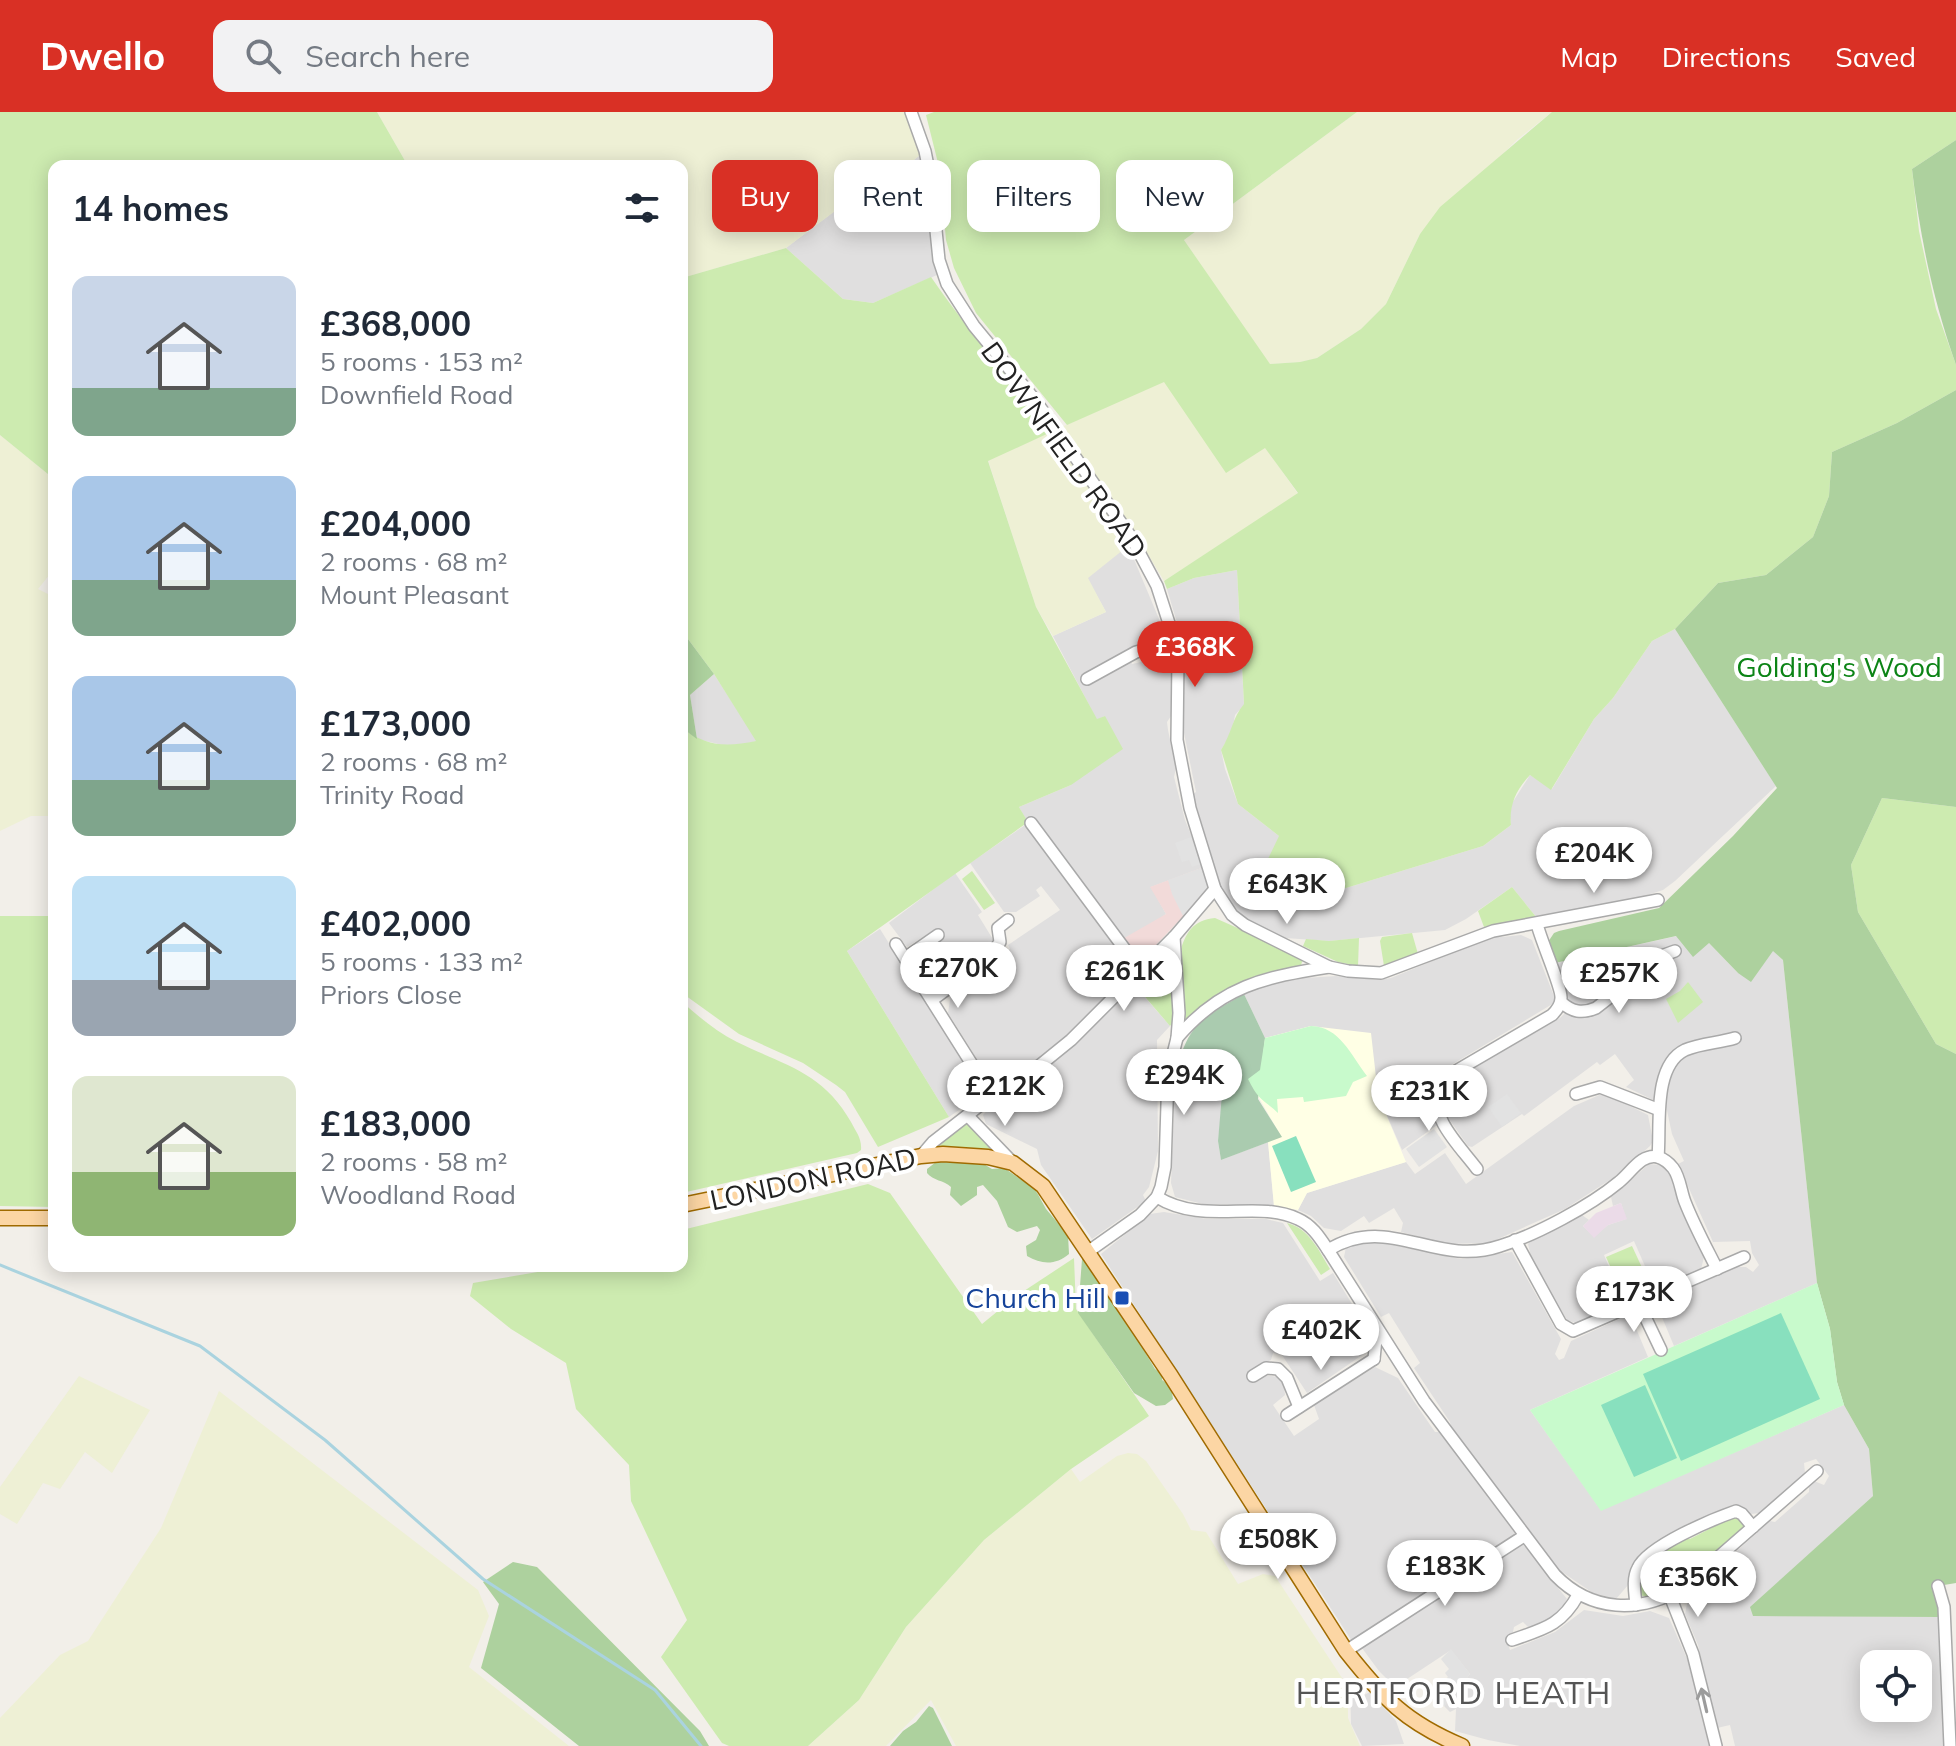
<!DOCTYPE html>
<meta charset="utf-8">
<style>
:root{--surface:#fff;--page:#f2f2f3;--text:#1f2937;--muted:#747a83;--accent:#d93025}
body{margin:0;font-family:Mulish,sans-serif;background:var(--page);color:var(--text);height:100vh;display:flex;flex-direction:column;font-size:30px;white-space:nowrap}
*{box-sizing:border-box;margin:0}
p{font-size:26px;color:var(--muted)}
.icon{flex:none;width:44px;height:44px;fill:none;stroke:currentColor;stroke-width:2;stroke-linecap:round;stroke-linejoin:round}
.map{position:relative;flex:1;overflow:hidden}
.drawer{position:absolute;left:48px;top:48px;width:640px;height:1112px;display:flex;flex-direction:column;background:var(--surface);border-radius:16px;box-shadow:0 4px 20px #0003}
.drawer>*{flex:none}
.top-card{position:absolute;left:712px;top:48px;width:760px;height:72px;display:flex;gap:16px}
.controls{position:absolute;left:1860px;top:1538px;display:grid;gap:16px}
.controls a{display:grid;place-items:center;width:72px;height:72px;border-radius:16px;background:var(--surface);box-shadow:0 4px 20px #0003;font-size:40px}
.price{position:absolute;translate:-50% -68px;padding:0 18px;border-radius:28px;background:#fff;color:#222;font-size:26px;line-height:52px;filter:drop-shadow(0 2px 4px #0008)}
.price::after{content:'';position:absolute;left:50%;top:48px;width:24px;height:18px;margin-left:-12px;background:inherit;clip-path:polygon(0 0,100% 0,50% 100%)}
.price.selected{background:var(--accent);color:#fff}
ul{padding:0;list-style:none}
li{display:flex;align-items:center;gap:24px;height:200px;padding:0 24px}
li span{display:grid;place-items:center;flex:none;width:224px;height:160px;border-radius:16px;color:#555}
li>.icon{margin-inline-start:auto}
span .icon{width:96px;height:96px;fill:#fffc;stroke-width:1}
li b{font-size:34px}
h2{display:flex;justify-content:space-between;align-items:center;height:96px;padding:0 24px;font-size:34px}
.chip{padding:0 28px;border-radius:16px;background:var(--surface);box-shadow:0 4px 20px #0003;font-size:28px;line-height:72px}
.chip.selected{background:var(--accent);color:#fff}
header{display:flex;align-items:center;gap:48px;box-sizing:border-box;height:112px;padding:0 40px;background:var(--accent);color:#fff}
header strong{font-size:38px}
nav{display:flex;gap:44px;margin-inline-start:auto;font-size:28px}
.search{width:560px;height:72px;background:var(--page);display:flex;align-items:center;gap:20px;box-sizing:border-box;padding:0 28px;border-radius:16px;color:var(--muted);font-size:30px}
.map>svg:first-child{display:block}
.residential{fill:#e0dfdf;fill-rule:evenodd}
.commercial{fill:#f2dad9}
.industrial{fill:#ebdbe8}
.education{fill:#ffffe5}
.farmland{fill:#eef0d5}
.grass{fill:#cdebb0}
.forest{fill:#add19e}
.cemetery{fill:#aacbaf}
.park{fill:#c8facc}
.pitch{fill:#88e0be}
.parking{fill:#e2e2e2}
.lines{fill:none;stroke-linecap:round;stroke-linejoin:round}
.stream{stroke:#aad3df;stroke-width:3}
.minor-casing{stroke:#a9a9a9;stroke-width:14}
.major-casing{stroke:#a06b00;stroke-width:17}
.minor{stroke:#fff;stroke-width:11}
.major{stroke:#fcd6a4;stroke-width:14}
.oneway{stroke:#9c9c9c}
.transit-dot{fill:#1a4fb4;stroke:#fff;stroke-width:3}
.labels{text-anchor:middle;stroke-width:8;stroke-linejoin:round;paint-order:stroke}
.street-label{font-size:28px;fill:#222;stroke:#fff}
.park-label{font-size:28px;fill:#0c8416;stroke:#fff}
.transit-label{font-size:28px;fill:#164399;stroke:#fff;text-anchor:end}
.quarter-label{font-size:32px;letter-spacing:2px;fill:#555;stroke:#fff}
</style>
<header>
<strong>Dwello</strong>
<div class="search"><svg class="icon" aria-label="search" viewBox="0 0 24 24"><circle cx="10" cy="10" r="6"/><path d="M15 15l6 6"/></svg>Search here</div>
<nav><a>Map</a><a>Directions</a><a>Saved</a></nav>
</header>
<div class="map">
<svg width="1956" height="1634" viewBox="0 0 1956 1634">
<rect width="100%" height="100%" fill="#f2efe9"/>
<!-- residential -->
<g class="residential">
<polygon points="920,43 937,163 873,191 843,187 786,136 891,56 896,62"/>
<polygon points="1128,433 1167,526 1134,536 1113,558 1131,550 1132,552 1173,543 1171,604 1167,610 1168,618 1176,656 1174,665 1185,708 1204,755 1151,775 1166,802 1120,837 1133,859 1088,908 1034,952 999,974 990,968 948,901 951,882 1010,837 1008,833 1060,798 1041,774 1036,778 1040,784 1016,800 1004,800 970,751 1028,711 1019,695 1071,673 1105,604 1097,608 1053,524 1106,500 1087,466"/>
<polygon points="1237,458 1244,593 1235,603 1232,620 1221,638 1225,657 1238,692 1346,776 1483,734 1511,713 1509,696 1530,663 1552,677 1594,607 1613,586 1652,529 1675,517 1776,674 1675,769 1663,778 1644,784 1537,806 1512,775 1466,807 1445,818 1329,829 1285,826 1251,811 1241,803 1221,777 1193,682 1196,680 1183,616 1183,531 1167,477 1194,466"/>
<polygon points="714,562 757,629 731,635 697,627 690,583"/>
<polygon points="955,761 982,800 978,803 994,829 987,840 968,855 934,875 929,872 916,849 919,844 941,827 934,818 907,835 889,811"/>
<polygon points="880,817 979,975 973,988 949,1005 847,839"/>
<polygon points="1498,822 1502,825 1521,823 1532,828 1554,884 1554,891 1438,961 1431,962 1427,954 1415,961 1428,983 1432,1004 1437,1013 1402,1038 1378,983 1376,972 1311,914 1265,926 1244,882 1268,873 1304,866 1336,864 1379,868 1391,866"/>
<polygon points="1677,824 1709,831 1738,861 1773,838 1783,848 1817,1171 1674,1234 1656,1191 1737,1155 1746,1155 1753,1160 1759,1153 1752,1141 1750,1129 1713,1130 1678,1052 1684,1049 1672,1022 1666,994 1626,975 1634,968 1615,942 1600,953 1597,950 1524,1004 1522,1002 1472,1035 1468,1034 1444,1000 1442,982 1448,971 1455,967 1560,906 1565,901 1566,880 1555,851"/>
<polygon points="1135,874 1170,914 1157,928 1158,1039 1149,1075 1143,1083 1146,1089 1092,1127 1041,1053 1037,1037 986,1012 983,1003 993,992 1041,960 1078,929"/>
<polygon points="1175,971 1223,982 1218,1029 1221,1048 1268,1030 1274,1094 1203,1092 1175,1085 1171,1071"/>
<polygon points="1604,981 1648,1003 1653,1029 1650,1034 1616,1064 1565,1097 1489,1131 1447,1132 1401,1120 1403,1111 1394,1096 1369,1111 1364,1104 1341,1119 1324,1116 1311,1104 1298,1098 1307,1081 1406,1050 1415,1062 1445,1041 1466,1072 1574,994"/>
<polygon points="1649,1052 1662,1053 1668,1059 1704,1145 1701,1157 1655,1177 1634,1129 1604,1143 1623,1187 1622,1192 1578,1212 1567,1208 1533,1153 1528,1132 1532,1127 1582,1103 1589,1108 1583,1114 1594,1125 1608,1113 1626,1107 1621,1091 1613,1094 1611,1085"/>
<polygon points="1164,1100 1207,1107 1266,1107 1283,1111 1320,1169 1333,1161 1368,1218 1365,1241 1307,1281 1282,1243 1273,1241 1271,1248 1262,1252 1264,1263 1278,1265 1284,1273 1285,1283 1273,1293 1294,1324 1319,1307 1314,1293 1375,1255 1398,1266 1435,1320 1441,1320 1515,1419 1514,1424 1352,1529 1101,1142 1150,1102"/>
<path d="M1370,1128L1461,1147L1512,1140L1561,1227L1555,1242L1559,1248L1564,1246L1571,1229L1630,1202L1648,1245L1530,1298L1601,1398L1844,1293L1869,1337L1873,1384L1751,1495L1753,1503L1941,1505L1944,1634H1735L1730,1613L1717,1616L1698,1533L1685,1502L1689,1482L1770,1409L1775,1410L1809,1380V1375L1814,1369L1824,1373L1829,1364L1816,1347L1804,1351L1805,1361L1760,1401L1751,1402L1740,1394L1731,1395L1654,1431L1635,1449L1629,1472L1616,1487L1593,1481L1556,1456L1451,1316L1450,1310L1414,1256L1420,1251L1389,1201L1381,1205L1344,1145L1346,1135ZM1874,1552H1918V1596H1874Z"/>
<polygon points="1523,1432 1567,1487 1561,1498 1542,1512 1528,1515 1523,1510 1514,1515 1513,1520 1506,1525 1510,1538 1555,1520 1584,1498 1623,1504 1650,1499 1669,1506 1689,1551 1709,1634 1520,1634 1488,1628 1455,1619 1456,1597 1450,1600 1444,1594 1470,1562 1451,1538 1395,1575 1379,1559 1362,1536"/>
<polygon points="1350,1571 1360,1585 1370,1580 1396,1609 1404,1632 1362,1634 1351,1612"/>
</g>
<!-- commercial -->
<polygon class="commercial" points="1204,755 1207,779 1139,851 1119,829 1166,802 1150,775"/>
<!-- industrial -->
<polygon class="industrial" points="1621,1091 1627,1107 1608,1113 1594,1126 1583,1114 1596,1101"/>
<!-- education -->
<polygon class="education" points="1311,914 1371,921 1378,983 1406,1050 1307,1081 1298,1098 1274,1094 1268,1030 1281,1024 1248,967 1260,958 1265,926"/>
<!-- farmland -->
<g class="farmland">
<polygon points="377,0 904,0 920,43 896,63 891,57 786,136 682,166 682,54 408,54"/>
<polygon points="1357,0 1552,0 1518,27 1420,122 1386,192 1361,217 1317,246 1300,250 1269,252 1184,128"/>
<polygon points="1164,269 1226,360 1265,335 1298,382 1164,469 1138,426 1088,466 1106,500 1053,524 1036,495 988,348"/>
<polygon points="0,323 54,367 54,457 38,477 54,485 54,704 31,704 0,719"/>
<polygon points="79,1264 150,1298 112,1361 85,1340 60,1377 43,1371 17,1412 0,1402 0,1375"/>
<polygon points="219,1279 478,1478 489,1504 469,1555 569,1634 0,1634 0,1606 60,1543 88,1529 161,1416"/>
<polygon points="1128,1341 1137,1342 1146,1349 1183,1402 1191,1418 1206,1420 1238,1472 1263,1462 1275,1464 1348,1575 1348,1606 1360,1634 956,1634 931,1588 886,1634 808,1634 859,1588 906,1515 984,1428 1071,1357 1080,1370 1117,1344"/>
</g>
<!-- grass -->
<g class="grass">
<polygon points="0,0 377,0 408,54 54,54 54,367 0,323"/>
<path d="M934,0H1357L1184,128L1270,252L1300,250L1317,246L1361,217L1386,192L1420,122L1440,95L1552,0H1956V28L1912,57L1919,119L1936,197L1956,253V278L1897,311L1832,340L1829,384L1813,425L1766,463L1718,471L1675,517L1652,529L1613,586L1594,607L1551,678L1530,663C1516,678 1509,693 1511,713L1483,734L1346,776L1301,768L1267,749L1279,724L1238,692L1221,638C1232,621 1232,606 1244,592L1237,458L1194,466L1167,477L1164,469L1298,381L1265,336L1226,361L1164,270L1067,313L976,201L954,156L946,128L940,59L926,3Z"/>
<path d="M786,136L843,187L873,191L931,165C968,219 1011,267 1049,321L988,349L1036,495L1097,607L1105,604L1123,637L1071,673L1019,695L1028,710L847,839L949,1005L878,1035L845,980L836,973L803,951L739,922L682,881V616C707,635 727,635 756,629L714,562L682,519V166Z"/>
<polygon points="1882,686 1956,695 1956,942 1936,932 1858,800 1851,753"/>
<polygon points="972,759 995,791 984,798 962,767"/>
<polygon points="1512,775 1537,806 1484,815 1478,799"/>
<polygon points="0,804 54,804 54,1095 0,1094"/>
<path d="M1215,806L1296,842L1303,847L1301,853C1287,862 1267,861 1251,867C1227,876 1205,894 1185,910L1180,841C1185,821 1193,808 1215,806Z"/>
<polygon points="1412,821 1418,842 1384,854 1380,829 1382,825"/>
<polygon points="1359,826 1358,854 1338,850 1303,834 1306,827 1329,829"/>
<polygon points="1163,843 1171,847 1174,870 1174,909 1170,914 1134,872"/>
<polygon points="1688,870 1703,890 1678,911 1666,887 1680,879"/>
<path d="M682,890C699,905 717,920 737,930C784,953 823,960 851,1010C856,1020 862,1026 861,1038L857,1041L682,1081Z"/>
<polygon points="967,1010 994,1039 955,1035 935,1036 935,1033"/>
<polygon points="868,1072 890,1081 982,1212 1015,1185 1074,1146 1076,1197 1149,1304 1071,1357 984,1428 906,1515 859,1588 808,1634 729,1634 722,1631 661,1545 687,1508 631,1389 629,1353 576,1297 566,1251 511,1217 470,1184 473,1171 573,1154 682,1154 682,1118"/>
<path d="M1287,1111C1309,1116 1319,1139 1330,1157L1321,1163Z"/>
<polygon points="1632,1134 1651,1175 1625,1187 1606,1145"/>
<path d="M1736,1403L1744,1411L1743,1418L1682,1473L1652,1487L1640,1483C1636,1443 1655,1443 1685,1427H1690Z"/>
</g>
<!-- forest -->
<g class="forest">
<path d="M1956,28V253C1933,188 1920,125 1912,57Z"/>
<polygon points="1956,278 1956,695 1882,686 1851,753 1858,800 1936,932 1956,942 1956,1471 1938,1474 1941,1505 1753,1504 1750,1495 1873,1384 1869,1337 1844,1293 1837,1270 1830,1217 1817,1171 1783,848 1773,839 1751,870 1738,861 1709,831 1693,845 1676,824 1555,851 1548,830 1554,821 1559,819 1659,796 1733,724 1777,676 1675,517 1718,471 1766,463 1813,425 1829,384 1832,340 1897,311"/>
<polygon points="682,519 714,562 690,583 697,627 682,616"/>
<path d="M936,1050L982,1051L992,1057L1004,1056L1035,1077L1046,1097L1068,1123L1069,1142C1056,1153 1042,1153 1027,1144L1026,1134L1036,1128L1040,1118L1037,1114L1017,1120L1008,1115L997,1089L983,1073L977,1075V1083L961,1094L950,1083L951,1075C944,1068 933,1069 927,1061V1057Z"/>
<polygon points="1082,1147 1087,1147 1093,1153 1155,1257 1162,1262 1162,1268 1171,1274 1173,1287 1165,1293 1156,1294 1134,1281 1078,1201"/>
<polygon points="513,1450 537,1455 700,1619 709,1634 579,1634 481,1556 499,1492 483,1470"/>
<polygon points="929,1594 933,1596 952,1634 890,1634 903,1619 916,1610"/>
</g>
<!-- cemetery -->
<path class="cemetery" d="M1244,882L1265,926L1258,987L1282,1025L1221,1048L1218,1029L1222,982L1175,971L1174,965C1189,912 1197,909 1244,882Z"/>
<!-- park -->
<g class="park">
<path d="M1311,914C1340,915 1350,942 1367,964L1353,970L1346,984L1304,990L1303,985L1277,987L1278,1001C1262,986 1259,989 1248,967L1260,958L1265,926Z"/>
<polygon points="1817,1171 1830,1217 1837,1270 1844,1293 1601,1399 1530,1298"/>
</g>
<!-- pitch -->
<g class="pitch">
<polygon points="1296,1024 1316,1070 1291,1080 1272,1034"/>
<polygon points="1781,1201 1820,1287 1681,1349 1643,1262"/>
<polygon points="1645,1273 1677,1346 1634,1365 1601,1293"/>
</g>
<!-- parking -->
<g class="parking">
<polygon points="1191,725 1201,752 1192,755 1189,748 1182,750 1175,731"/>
<polygon points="1204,755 1209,774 1183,804 1172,782 1168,768"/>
<polygon points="1507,982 1521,1001 1502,1015 1488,995"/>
<polygon points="1434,1017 1447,1035 1419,1055 1406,1037"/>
<polygon points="1451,1537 1470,1562 1444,1594 1426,1584 1448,1565 1445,1561 1449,1557 1441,1547"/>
</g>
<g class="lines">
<!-- stream -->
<polyline class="stream" points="0,1153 200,1234 325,1328 483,1467 655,1578 701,1634"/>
<defs>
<g id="minor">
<polyline points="911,0 925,39 931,69 939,148 947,172 974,214 1035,288 1057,319 1131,425 1157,474 1175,530 1178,546 1177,628 1190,696 1215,777 1232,803 1245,813 1329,855 1348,859 1381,861 1493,819 1658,788"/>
<polyline points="1087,567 1136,540 1175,530"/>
<polyline points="1031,711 1141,859"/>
<polyline points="896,832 992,984"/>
<polyline points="905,846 938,823"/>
<polyline points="932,888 988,847 1000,830 998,816 1008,808"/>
<path d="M1561,890C1572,900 1582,902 1596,896L1664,843L1675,839"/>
<path d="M1177,926C1221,874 1265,865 1329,855"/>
<path d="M1422,960L1428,968L1437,975C1430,1007 1459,1033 1477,1057"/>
<path d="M1437,975L1444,966L1552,903C1557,898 1561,893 1561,886C1562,876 1541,829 1537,812"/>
<polyline points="1576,982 1600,975 1657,997"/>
<polyline points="968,1004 1013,1051"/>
<polyline points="921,1044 933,1030 992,984 1034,958 1071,928 1174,825 1215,777"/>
<path d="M1658,1045C1661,1015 1652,954 1685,938C1701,931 1719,931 1735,926"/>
<path d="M1157,1085C1204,1114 1256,1087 1298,1107C1312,1113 1320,1126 1328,1138L1424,1289L1555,1463C1591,1500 1639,1502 1683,1476L1817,1359"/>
<polyline points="1515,1128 1561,1212 1573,1219 1744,1145"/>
<path d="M1328,1138C1389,1100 1435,1156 1500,1134C1536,1123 1590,1094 1619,1070C1631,1061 1641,1041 1658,1045C1664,1047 1669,1051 1673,1056C1680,1065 1681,1080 1685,1090C1694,1113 1706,1135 1717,1157"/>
<polyline points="1089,1139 1140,1103 1157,1085 1161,1075 1165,1055 1168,962 1177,926 1179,901 1174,825"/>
<polyline points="1639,1192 1661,1238"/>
<polyline points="1374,1247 1377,1217"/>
<polyline points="1253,1264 1266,1256 1278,1257 1287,1266 1299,1295"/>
<polyline points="1287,1303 1374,1247"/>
<polyline points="1938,1474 1944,1495 1950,1634"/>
<polyline points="1670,1484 1693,1542 1716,1634"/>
<path d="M1636,1493C1635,1481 1632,1467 1638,1456C1648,1434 1713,1407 1736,1399L1742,1402L1753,1415"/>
<path d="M1512,1528C1543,1517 1561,1514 1578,1483"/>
<polyline points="1346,1539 1524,1424"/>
</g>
<g id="major">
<path d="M682,1093L921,1044L943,1042L988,1045L1013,1051L1043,1074L1171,1264L1346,1539C1384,1587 1405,1610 1462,1634"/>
<polyline points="0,1106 54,1106"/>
</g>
</defs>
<!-- minor casing -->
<use href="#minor" class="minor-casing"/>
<!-- major casing -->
<use href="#major" class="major-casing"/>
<!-- minor -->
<use href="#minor" class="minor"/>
<!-- major -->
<use href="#major" class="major"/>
</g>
<!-- one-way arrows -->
<defs><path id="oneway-shaft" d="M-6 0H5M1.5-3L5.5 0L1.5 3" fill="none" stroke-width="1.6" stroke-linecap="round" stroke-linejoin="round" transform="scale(2)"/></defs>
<use class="oneway" href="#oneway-shaft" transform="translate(1704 1588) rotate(-103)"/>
<!-- markers -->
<rect class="transit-dot" x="1114" y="1178" width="16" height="16" rx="4"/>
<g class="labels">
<!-- street labels -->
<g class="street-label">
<text transform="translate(1064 338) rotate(54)" y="10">DOWNFIELD ROAD</text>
<text transform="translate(813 1067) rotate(-12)" y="10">LONDON ROAD</text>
</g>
<!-- park labels -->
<g class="park-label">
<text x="1839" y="565">Golding's Wood</text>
</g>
<!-- transit labels -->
<g class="transit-label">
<text x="1106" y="1196">Church Hill</text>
</g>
<!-- quarter labels -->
<g class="quarter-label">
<text x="1454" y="1592">HERTFORD HEATH</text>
</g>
</g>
</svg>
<div class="controls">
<a><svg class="icon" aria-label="locate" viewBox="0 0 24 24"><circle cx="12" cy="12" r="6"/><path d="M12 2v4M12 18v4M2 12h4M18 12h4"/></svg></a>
</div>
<b class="price selected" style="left:1195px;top:577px">£368K</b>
<b class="price" style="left:1594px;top:783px">£204K</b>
<b class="price" style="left:1287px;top:814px">£643K</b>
<b class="price" style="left:958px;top:898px">£270K</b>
<b class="price" style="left:1124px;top:901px">£261K</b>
<b class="price" style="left:1619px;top:903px">£257K</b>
<b class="price" style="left:1184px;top:1005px">£294K</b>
<b class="price" style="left:1005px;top:1016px">£212K</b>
<b class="price" style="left:1429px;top:1021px">£231K</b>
<b class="price" style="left:1634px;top:1222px">£173K</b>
<b class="price" style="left:1321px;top:1260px">£402K</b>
<b class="price" style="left:1278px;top:1469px">£508K</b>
<b class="price" style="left:1445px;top:1496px">£183K</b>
<b class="price" style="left:1698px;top:1507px">£356K</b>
<div class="top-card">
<a class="chip selected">Buy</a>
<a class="chip">Rent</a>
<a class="chip">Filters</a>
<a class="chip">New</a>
</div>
<section class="drawer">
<h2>14 homes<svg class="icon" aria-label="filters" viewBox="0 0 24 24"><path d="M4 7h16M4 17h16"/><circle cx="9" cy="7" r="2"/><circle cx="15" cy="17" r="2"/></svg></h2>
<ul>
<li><span style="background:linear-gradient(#c9d6e8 70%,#7fa58c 0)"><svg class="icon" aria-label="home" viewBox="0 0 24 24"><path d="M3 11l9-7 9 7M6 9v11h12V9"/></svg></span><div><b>£368,000</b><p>5 rooms · 153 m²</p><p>Downfield Road</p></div></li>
<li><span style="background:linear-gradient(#a9c7e8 65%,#7fa58c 0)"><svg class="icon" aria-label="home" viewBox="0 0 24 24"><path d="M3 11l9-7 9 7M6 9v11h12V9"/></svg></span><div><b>£204,000</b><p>2 rooms · 68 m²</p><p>Mount Pleasant</p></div></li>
<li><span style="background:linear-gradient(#a9c7e8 65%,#7fa58c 0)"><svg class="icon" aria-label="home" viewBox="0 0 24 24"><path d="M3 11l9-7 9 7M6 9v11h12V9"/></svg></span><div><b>£173,000</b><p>2 rooms · 68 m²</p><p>Trinity Road</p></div></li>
<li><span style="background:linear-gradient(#bfe0f5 65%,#9aa5b1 0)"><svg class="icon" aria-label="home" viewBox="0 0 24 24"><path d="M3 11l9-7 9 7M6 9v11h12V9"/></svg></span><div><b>£402,000</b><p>5 rooms · 133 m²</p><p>Priors Close</p></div></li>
<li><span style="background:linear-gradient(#dfe7d0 60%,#8fb573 0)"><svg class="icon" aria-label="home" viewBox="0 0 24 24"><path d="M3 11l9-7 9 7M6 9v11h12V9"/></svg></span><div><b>£183,000</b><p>2 rooms · 58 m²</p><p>Woodland Road</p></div></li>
</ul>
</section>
</div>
